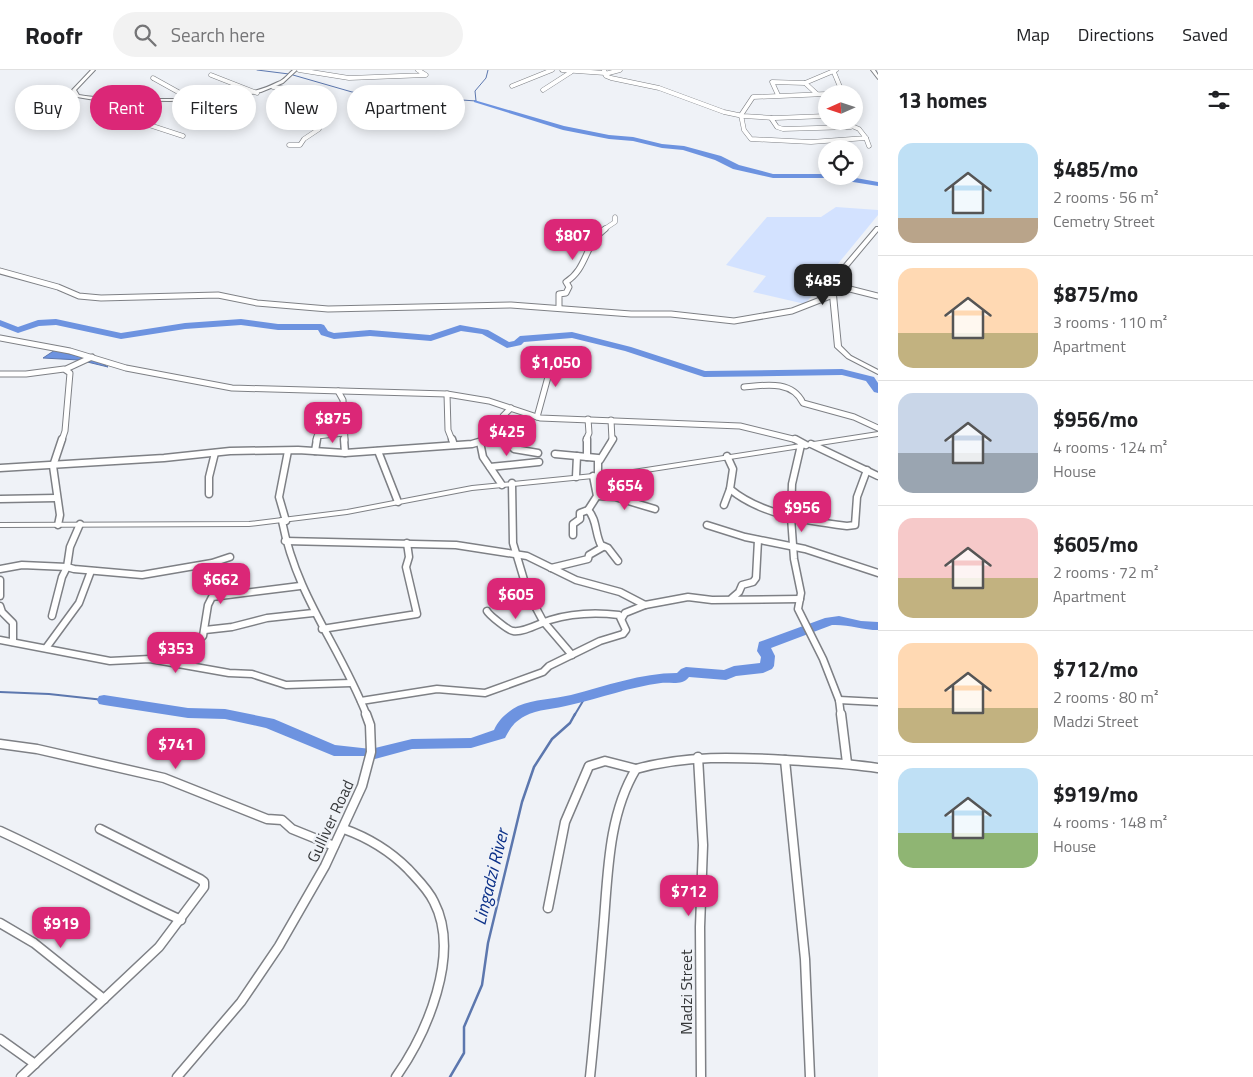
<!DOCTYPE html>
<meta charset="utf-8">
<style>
:root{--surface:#fff;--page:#f2f2f2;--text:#202124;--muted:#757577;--line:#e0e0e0;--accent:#db2777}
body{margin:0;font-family:"Titillium Web",sans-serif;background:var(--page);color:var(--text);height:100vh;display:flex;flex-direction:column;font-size:19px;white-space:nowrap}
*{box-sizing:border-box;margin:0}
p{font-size:16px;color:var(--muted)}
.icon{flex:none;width:28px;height:28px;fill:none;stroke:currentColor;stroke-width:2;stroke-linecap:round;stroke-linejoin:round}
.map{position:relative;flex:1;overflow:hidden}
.side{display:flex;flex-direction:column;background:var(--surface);width:375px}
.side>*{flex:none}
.top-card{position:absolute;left:15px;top:15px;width:475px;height:45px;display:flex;gap:10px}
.needle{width:32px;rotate:267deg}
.fabs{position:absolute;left:818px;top:15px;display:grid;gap:10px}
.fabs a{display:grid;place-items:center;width:45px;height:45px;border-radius:50%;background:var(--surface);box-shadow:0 2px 12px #0003;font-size:25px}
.price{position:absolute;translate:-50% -42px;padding:0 11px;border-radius:10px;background:var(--accent);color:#fff;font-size:16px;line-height:32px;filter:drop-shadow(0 1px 2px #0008)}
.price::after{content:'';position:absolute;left:50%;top:30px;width:15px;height:11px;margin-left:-8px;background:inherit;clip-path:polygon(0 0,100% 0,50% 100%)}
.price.selected{background:#222;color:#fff}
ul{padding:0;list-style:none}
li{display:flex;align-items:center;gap:15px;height:125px;padding:0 20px}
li+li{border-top:1px solid var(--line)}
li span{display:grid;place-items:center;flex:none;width:140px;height:100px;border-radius:15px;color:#555}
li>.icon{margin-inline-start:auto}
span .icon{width:60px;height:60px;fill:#fffc;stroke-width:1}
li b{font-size:21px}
h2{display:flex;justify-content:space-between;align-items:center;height:60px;padding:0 20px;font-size:21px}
.chip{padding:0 18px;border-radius:22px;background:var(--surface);box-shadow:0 2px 12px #0003;font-size:18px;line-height:45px}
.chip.selected{background:var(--accent);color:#fff}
header{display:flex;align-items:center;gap:30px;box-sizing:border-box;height:70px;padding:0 25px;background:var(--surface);border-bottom:1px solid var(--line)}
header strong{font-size:24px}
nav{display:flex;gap:28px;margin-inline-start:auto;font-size:18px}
.search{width:350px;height:45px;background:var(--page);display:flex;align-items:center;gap:12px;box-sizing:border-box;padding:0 18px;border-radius:28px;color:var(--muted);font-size:19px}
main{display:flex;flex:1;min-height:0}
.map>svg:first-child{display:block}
.green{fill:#d3e2ff}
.water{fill:#6d93e0;stroke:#5c77ae}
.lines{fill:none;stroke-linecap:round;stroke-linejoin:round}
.stream-far2{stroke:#5c77ae;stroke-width:1}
.stream-far1{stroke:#5c77ae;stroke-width:2}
.stream{stroke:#5c77ae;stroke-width:2.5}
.river{fill:#6d93e0;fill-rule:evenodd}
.minor-far3-casing{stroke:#7e8085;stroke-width:5}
.minor-far2-casing{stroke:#7e8085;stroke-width:7}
.minor-far1-casing{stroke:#7e8085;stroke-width:9}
.minor-casing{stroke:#7e8085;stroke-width:11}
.tertiary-casing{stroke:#7e8085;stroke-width:2}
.minor-far3{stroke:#fff;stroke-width:4}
.minor-far2{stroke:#fff;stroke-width:5}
.minor-far1{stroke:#fff;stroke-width:6}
.minor{stroke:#fff;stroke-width:8}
.tertiary{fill:#fff;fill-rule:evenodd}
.labels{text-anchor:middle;stroke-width:4.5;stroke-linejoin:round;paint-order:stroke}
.near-street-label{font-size:16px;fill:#353739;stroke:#eff2f7}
.near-water-label{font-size:18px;font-style:italic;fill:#0b3088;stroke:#eff2f7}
</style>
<header>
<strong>Roofr</strong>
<div class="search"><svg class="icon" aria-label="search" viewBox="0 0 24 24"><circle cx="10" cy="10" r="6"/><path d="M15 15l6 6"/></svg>Search here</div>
<nav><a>Map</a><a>Directions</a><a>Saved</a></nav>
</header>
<main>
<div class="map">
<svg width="878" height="1007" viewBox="0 0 878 1007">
<rect width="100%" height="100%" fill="#eff2f7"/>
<!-- green -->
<polygon class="green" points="836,137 878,140 878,145 805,234 753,222 766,206 726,195 767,147 821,147"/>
<!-- water -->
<polygon class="water" points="55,280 100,292 108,297 79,290 43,288"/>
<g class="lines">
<!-- stream-far2 -->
<g class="stream-far2">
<polyline points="257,0 289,4"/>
<polyline points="293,5 352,22 476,31 475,21 486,8 488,0"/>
</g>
<!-- stream-far1 -->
<g class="stream-far1">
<polyline points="0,622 49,624 104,630"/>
<polyline points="574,646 586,626"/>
</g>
<!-- stream -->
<polyline class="stream" points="450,1007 464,983 464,957 482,915 488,873 522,732 534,697 552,669 570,653 575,644"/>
<!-- river -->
<g class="river">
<polygon points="474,30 564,56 609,65 633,67 662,74 684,76 721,86 739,95 773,104 826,104 826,106 845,106 878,112 878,116 828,108 773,108 733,99 715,90 683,80 662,78 633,71 609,69 563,60 474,32"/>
<polygon points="56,249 121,263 185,253 241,249 278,254 321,254 324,255 328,261 334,263 370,260 430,265 460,255 488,260 509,272 514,271 520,266 572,262 631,277 705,301 842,299 874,307 878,313 878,323 874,322 866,311 842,305 704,307 625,281 572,268 524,272 521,275 507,278 482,264 461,261 431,271 370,266 334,269 321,265 318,260 278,260 241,255 185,259 121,269 56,255 39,256 18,263 0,256 0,250 18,257 38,250"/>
<path d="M839,546L861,551L878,552V560C863,560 847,554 832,555L771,578L775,586L774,596L772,599L763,603L736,606L726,610L689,607C682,616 671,612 661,613C630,617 601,628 570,635C556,639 537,639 525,646C514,652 511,657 505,668L471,678L412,679L375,689L370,686H334L266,658L225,649L188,648L104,635L99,634L97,630L99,626L104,625L188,638L225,639L274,649L335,675L371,679L412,669L471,668L494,660C499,649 507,642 518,636C534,629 554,629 571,625C606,616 641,603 677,603L681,599L686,597L724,600L734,596L760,593L761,587L757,581L759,572L825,548Z"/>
</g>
<defs>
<g id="minor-far3">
<polyline points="299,0 349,8 426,5 418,0"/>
<polyline points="562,0 605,3"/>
<polyline points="604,0 606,6 611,8 659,18 724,42 743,46 775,48 826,46"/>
<polyline points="833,0 843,24"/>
<polyline points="605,4 620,0"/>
<polyline points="211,5 257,23"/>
<polyline points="153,8 189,28"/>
<polyline points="512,16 552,0"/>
<polyline points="273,17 314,23 323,29 319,59 304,69 300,75 289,75"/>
<polyline points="543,20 571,2"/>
<polyline points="817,24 805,13 836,0"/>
<polyline points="826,24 753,27 741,45 744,60 751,69 811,72 866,68 859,59 852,56"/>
<polyline points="835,24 843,24"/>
<polyline points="778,25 772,12 805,13"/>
<polyline points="147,29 134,50 183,66"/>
<polyline points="771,48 777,57 783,59 851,57 851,51"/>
<polyline points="203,57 223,42 227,27"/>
<polyline points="866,68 869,76"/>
<polyline points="603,160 615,152 615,147"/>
</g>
<g id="minor-far2">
<polyline points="0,201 58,217 79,226 101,228 218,225 257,233 328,239 511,235 631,244 671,244 734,251 792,241 833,225"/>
<polyline points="834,215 878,226"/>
<path d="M559,238V224L566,223L569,217L566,212C588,198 584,174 605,159"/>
<polyline points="0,268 70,281 126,298 232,318 447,324 489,331 540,348 740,356 797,370"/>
<polyline points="66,299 92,287"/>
<polyline points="0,304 26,304 64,299 70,303 65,361 62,370"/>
<path d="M744,317C765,315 792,310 803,333L854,347L878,358"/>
<polyline points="338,321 343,330 345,370"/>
<polyline points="447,324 448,360 452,370"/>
<polyline points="537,347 554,285"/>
<polyline points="611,350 612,370"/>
<polyline points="503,358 507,370"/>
<polyline points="316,370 317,366 344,363"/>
<path d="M486,370C499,364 503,361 503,346L511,338"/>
<polyline points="586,370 589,363 588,349"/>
</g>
<g id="minor-far1">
<polyline points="344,369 345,383"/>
<polyline points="452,369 454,375"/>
<polyline points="506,369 514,379 538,383"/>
<polyline points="587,369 587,387"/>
<polyline points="795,369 806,375"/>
<polyline points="480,372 483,387 502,415"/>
<polyline points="811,374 878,406"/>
<polyline points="801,375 792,414 791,447 794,489 801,523 798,539 823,589 839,630 841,646"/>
<polyline points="315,381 317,369"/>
<polyline points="378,381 398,432"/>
<polyline points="555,384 598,388 598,405"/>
<path d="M727,386L733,399L730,419C761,445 808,451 847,456L855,455L857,427L867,400"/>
<polyline points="600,390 613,369"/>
<polyline points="490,397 539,392"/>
<polyline points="0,398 164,388 230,381 298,380 345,383 472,374 489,369"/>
<polyline points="576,407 577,386"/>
<polyline points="512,413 513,473 528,523 543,551 572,585"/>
<polyline points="209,424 209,407 215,383"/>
<polyline points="597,426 615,427 655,439"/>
<polyline points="0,429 56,428"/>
<polyline points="724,435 730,419"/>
<path d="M588,440C597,449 595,464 601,475L608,478L618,491"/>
<path d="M282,451C297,528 340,576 367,646"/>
<polyline points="286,451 279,427 288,381"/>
<polyline points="80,454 70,477 67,497 74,499 142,505 212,493 230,487"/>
<polyline points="58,455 60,445 53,396 62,369"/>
<polyline points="707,455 745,467 805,479 878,503"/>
<polyline points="573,465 573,454 580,449 580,443 588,440 597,426 593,406"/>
<polyline points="285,471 456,475 527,486 576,510 620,522 645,535 688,527 712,530 800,529"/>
<polyline points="551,498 588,489 589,485 603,477"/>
<polyline points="0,499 22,495 67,497"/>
<polyline points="0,510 0,526"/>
<polyline points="732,528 739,522 742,515 753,512 756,508 758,470"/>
<polyline points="0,536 2,542 13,553 13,572"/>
<polyline points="52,546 62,507 67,497"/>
<polyline points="622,548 625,543 645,535"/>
<polyline points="322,559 417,544 406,497 409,487 407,473"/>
<polyline points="205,560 232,557 267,548 313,543"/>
<polyline points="0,570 110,591 150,589 229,603 252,604 286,615 351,613"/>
<polyline points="46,578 79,533 91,501"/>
<polyline points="177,593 203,566 208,535 212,527 300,516"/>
<polyline points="839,630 878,632"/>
<path d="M361,631L437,619L485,623L543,602L549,596L600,571L623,564L626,560L619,545C595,542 573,543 550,550C540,553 523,563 513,561C509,561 489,545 487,541"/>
</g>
<g id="minor">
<polyline points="841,644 847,693"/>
<polyline points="0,674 37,679 164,708 267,749 282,750 292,759 334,776"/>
<polyline points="698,687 703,775 700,857 701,1007"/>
<polyline points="785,690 805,889 810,1007"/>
<path d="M344,759C369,768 389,780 408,799C417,809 428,819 434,832C461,884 427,963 396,1007"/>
<path d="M0,761C61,789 120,822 181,850"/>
<polyline points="548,838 565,752 589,696 605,691 636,699"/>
<polyline points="0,853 34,873 104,929"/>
<polyline points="0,969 35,994"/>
<polyline points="21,1007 159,877 204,817 204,812 200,809 100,759"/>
<polyline points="177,1007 241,932 279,876 325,796 362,716 371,682 370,655 366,644"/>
<path d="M590,1007C595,959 599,911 603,862C608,808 607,747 636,699C686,685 735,687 786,690C816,692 847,693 878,698"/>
</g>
<g id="tertiary">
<path d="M91,0H95L76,20L79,25C102,29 126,29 149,29C189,29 241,31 278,12C284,10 288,4 293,0H297L283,13L261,22L232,28L202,30L170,31L95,30L77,27L72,20Z"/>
<polygon points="871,0 875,0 878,5 878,9"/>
<polygon points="876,157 878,157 878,161 842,204 836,225 841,276 851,286 878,300 878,304 847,288 835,277 830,225 836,204"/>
<polygon points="878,362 878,366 633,404 472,420 347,444 249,456 0,457 0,453 249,452 347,440 472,416 633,400"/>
</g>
</defs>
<!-- minor-far3 casing -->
<use href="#minor-far3" class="minor-far3-casing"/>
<!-- minor-far2 casing -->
<use href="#minor-far2" class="minor-far2-casing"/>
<!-- minor-far1 casing -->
<use href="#minor-far1" class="minor-far1-casing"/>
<!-- minor casing -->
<use href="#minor" class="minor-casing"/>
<!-- tertiary casing -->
<use href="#tertiary" class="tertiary-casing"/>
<!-- minor-far3 -->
<use href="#minor-far3" class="minor-far3"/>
<!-- minor-far2 -->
<use href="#minor-far2" class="minor-far2"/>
<!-- minor-far1 -->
<use href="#minor-far1" class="minor-far1"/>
<!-- minor -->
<use href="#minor" class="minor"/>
<!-- tertiary -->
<use href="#tertiary" class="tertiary"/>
</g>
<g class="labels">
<!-- near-street labels -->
<g class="near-street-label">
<text transform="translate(330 751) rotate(-65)" y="6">Gulliver Road</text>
<text transform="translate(686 922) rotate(-90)" y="6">Madzi Street</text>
</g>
<!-- near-water labels -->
<g class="near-water-label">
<text transform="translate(491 807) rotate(-76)" y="6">Lingadzi River</text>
</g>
</g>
</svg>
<div class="fabs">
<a><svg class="needle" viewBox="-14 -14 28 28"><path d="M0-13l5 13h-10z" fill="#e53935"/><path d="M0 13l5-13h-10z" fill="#757577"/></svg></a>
<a><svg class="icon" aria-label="locate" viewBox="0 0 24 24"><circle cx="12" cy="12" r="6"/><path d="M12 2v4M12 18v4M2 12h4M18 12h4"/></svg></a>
</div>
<b class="price" style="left:573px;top:191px">$807</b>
<b class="price selected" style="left:823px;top:236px">$485</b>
<b class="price" style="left:556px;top:318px">$1,050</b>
<b class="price" style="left:333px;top:374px">$875</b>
<b class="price" style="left:507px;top:387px">$425</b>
<b class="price" style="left:625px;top:441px">$654</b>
<b class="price" style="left:802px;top:463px">$956</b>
<b class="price" style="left:221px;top:535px">$662</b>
<b class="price" style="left:516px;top:550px">$605</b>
<b class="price" style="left:176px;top:604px">$353</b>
<b class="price" style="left:176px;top:700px">$741</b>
<b class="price" style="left:689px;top:847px">$712</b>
<b class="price" style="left:61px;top:879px">$919</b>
<div class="top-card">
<a class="chip">Buy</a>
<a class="chip selected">Rent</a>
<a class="chip">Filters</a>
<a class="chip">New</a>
<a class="chip">Apartment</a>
</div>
</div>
<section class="side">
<h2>13 homes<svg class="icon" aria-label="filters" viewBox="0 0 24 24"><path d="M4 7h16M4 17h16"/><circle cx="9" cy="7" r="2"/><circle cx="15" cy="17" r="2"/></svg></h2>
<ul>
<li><span style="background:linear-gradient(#bfe0f5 75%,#b9a48a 0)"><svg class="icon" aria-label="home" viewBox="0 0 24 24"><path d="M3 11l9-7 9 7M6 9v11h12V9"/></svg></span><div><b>$485/mo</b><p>2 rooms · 56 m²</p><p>Cemetry Street</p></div></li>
<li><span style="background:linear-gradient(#ffd9b3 65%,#c2b280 0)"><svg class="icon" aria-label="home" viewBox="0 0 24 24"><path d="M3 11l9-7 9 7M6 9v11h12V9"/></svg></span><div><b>$875/mo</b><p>3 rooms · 110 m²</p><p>Apartment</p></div></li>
<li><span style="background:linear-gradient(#c9d6e8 60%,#9aa5b1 0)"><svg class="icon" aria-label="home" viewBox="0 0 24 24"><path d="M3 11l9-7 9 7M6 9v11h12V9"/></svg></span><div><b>$956/mo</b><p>4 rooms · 124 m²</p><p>House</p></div></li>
<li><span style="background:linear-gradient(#f6c9c9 60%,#c2b280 0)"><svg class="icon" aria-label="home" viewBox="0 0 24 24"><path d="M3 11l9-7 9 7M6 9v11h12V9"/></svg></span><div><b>$605/mo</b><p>2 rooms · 72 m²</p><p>Apartment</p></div></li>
<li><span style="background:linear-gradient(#ffd9b3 65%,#c2b280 0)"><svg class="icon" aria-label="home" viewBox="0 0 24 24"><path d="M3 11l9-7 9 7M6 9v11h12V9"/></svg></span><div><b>$712/mo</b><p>2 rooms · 80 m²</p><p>Madzi Street</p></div></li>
<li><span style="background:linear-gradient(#bfe0f5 65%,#8fb573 0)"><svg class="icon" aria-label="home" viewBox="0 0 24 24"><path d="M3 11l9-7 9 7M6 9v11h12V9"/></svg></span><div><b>$919/mo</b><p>4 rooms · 148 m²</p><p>House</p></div></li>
</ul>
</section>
</main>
